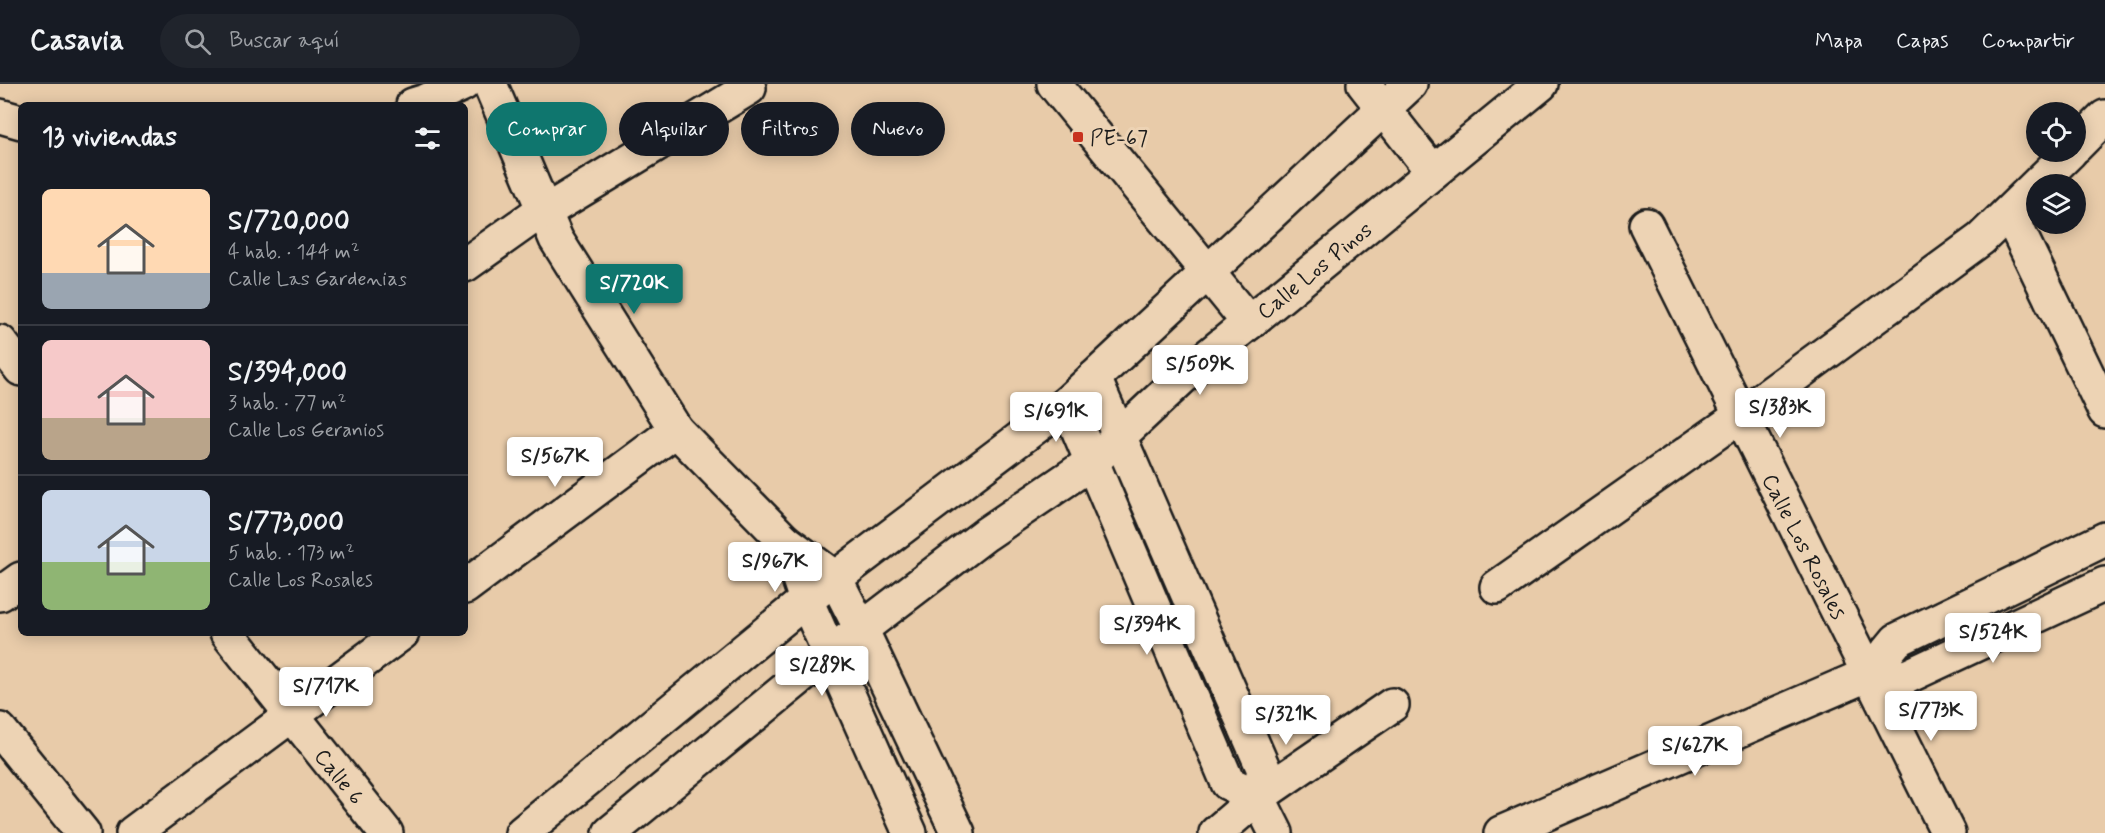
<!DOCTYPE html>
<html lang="es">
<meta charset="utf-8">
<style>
:root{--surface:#171b24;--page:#20242c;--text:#f1f3f6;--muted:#9ea1a6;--line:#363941;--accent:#0f766e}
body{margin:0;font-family:Mynerve,sans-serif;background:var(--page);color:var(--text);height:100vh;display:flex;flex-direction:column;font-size:22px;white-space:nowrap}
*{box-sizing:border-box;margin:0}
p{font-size:20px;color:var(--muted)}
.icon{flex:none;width:33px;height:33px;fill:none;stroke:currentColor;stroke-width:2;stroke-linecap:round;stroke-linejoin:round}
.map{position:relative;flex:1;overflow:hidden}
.details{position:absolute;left:18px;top:18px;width:450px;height:534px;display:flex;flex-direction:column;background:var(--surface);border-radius:9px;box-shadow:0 3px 15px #0003}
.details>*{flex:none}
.hud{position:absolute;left:486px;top:18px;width:570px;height:54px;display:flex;gap:12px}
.controls{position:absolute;left:2026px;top:18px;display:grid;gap:12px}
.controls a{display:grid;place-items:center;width:60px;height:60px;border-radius:50%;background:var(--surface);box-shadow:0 3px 15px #0003;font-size:30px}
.price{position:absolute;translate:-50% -51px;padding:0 14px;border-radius:6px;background:#fff;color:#222;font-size:20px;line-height:39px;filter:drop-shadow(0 2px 3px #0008)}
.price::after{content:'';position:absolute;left:50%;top:36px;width:18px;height:14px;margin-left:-9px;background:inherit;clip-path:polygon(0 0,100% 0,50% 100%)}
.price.current{background:var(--accent);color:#fff}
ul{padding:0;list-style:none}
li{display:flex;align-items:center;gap:18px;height:150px;padding:0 24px}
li+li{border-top:2px solid var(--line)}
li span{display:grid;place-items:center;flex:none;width:168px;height:120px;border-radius:9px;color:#555}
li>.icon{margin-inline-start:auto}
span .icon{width:72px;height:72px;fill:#fffc;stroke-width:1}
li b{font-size:26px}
h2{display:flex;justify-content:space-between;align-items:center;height:72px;padding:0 24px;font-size:26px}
.tag{padding:0 21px;border-radius:27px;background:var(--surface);box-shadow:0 3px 15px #0003;font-size:21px;line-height:54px}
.tag.current{background:var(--accent);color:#fff}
header{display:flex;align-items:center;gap:36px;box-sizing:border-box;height:84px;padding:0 30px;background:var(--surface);border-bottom:2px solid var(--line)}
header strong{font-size:28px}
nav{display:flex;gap:33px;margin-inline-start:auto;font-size:21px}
.search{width:420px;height:54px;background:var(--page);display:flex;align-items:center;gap:15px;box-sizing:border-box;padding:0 21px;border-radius:33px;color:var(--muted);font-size:22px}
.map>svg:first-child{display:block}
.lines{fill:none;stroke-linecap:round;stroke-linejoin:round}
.minor-casing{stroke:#1c1c1c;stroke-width:38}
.tertiary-casing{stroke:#1c1c1c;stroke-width:38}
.minor{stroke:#edd3b4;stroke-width:33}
.tertiary{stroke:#edd3b4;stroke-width:33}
.poi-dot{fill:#c8321e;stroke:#edd3b4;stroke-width:2}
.labels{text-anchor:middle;stroke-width:6;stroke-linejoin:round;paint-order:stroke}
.poi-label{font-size:22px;fill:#1c1c1c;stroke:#edd3b4;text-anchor:start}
.street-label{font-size:22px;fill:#1c1c1c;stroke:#edd3b4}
</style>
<header>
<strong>Casavia</strong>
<div class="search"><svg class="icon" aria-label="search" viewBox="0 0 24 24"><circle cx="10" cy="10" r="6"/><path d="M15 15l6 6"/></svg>Buscar aquí</div>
<nav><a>Mapa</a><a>Capas</a><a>Compartir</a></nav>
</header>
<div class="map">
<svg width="2105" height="749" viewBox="0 0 2105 749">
<rect width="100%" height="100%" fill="#e8cba9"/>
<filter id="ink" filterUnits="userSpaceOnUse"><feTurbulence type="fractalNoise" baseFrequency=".0167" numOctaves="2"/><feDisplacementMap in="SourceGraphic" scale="12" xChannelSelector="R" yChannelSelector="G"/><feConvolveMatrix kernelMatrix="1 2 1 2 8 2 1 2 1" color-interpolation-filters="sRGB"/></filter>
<g filter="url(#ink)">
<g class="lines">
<defs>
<g id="minor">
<polyline points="490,0 556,155 676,346 785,457"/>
<polyline points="1054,0 1249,239"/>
<polyline points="1364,0 1433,88"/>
<polyline points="413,21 426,17 463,0"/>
<polyline points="0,32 21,38"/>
<polyline points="2076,62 2105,33"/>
<polyline points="2009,128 2105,327"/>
<polyline points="1646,141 1948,749"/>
<polyline points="465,181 534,132 545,128 749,4"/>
<polyline points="0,258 21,285"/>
<polyline points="1094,294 1264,686 1258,713 1276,749"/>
<polyline points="1067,319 1228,699 1258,713"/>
<polyline points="465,503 676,346"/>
<polyline points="1497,503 1740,332 1981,155 2070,68"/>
<polyline points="0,510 21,495"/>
<polyline points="227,549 386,749"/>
<polyline points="0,646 83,749"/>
<polyline points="133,749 402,549"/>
<polyline points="1216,749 1258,713 1392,621"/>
</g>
<g id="tertiary">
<polyline points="785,457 835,494 861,545 958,749"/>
<polyline points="799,495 806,516 910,749"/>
<polyline points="1869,590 1906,593 2105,500"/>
<polyline points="522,749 806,516 1067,319 1410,0"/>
<polyline points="610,749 830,569 986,450 1092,378 1185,291 1541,0"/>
<polyline points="1501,749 1869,590 1897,556 2105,455"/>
</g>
</defs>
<!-- minor casing -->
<use href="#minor" class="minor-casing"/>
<!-- tertiary casing -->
<use href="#tertiary" class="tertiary-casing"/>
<!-- minor -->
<use href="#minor" class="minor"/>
<!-- tertiary -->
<use href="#tertiary" class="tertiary"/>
</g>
</g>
<!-- markers -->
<rect class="poi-dot" x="1072" y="47" width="12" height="12" rx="3"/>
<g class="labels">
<!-- poi labels -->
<g class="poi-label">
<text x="1090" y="61">PE-67</text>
</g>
<!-- street labels -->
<g class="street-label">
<text transform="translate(1314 186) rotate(-39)" y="8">Calle Los Pinos</text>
<text transform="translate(1805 462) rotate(63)" y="8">Calle Los Rosales</text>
<text transform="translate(340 692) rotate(51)" y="8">Calle 6</text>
</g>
</g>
</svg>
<div class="controls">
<a><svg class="icon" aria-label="locate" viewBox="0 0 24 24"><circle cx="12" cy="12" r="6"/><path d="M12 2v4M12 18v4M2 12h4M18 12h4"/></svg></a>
<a><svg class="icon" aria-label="layers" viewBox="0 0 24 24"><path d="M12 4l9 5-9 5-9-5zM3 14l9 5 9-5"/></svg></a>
</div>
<b class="price current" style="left:634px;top:231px">S/720K</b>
<b class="price" style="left:1200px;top:312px">S/509K</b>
<b class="price" style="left:1780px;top:355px">S/383K</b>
<b class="price" style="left:1056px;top:359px">S/691K</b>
<b class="price" style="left:555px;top:404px">S/567K</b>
<b class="price" style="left:775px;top:509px">S/967K</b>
<b class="price" style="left:1147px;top:572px">S/394K</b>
<b class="price" style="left:1993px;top:580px">S/524K</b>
<b class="price" style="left:822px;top:613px">S/289K</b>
<b class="price" style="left:326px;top:634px">S/717K</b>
<b class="price" style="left:1931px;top:658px">S/773K</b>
<b class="price" style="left:1286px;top:662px">S/321K</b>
<b class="price" style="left:1695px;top:693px">S/627K</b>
<div class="hud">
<a class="tag current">Comprar</a>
<a class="tag">Alquilar</a>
<a class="tag">Filtros</a>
<a class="tag">Nuevo</a>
</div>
<section class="details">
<h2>13 viviendas<svg class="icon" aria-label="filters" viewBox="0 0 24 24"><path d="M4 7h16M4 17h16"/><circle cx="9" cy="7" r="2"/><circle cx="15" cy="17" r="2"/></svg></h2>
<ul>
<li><span style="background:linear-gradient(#ffd9b3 70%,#9aa5b1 0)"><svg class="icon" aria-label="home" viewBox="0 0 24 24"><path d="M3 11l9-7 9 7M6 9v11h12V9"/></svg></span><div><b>S/720,000</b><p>4 hab. · 144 m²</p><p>Calle Las Gardenias</p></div></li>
<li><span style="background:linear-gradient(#f6c9c9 65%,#b9a48a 0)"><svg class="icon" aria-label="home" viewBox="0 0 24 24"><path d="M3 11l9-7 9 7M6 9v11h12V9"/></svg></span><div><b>S/394,000</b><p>3 hab. · 77 m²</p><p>Calle Los Geranios</p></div></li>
<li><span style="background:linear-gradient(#c9d6e8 60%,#8fb573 0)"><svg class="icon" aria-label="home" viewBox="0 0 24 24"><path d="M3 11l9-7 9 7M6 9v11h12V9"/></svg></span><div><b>S/773,000</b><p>5 hab. · 173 m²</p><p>Calle Los Rosales</p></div></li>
</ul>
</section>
</div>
